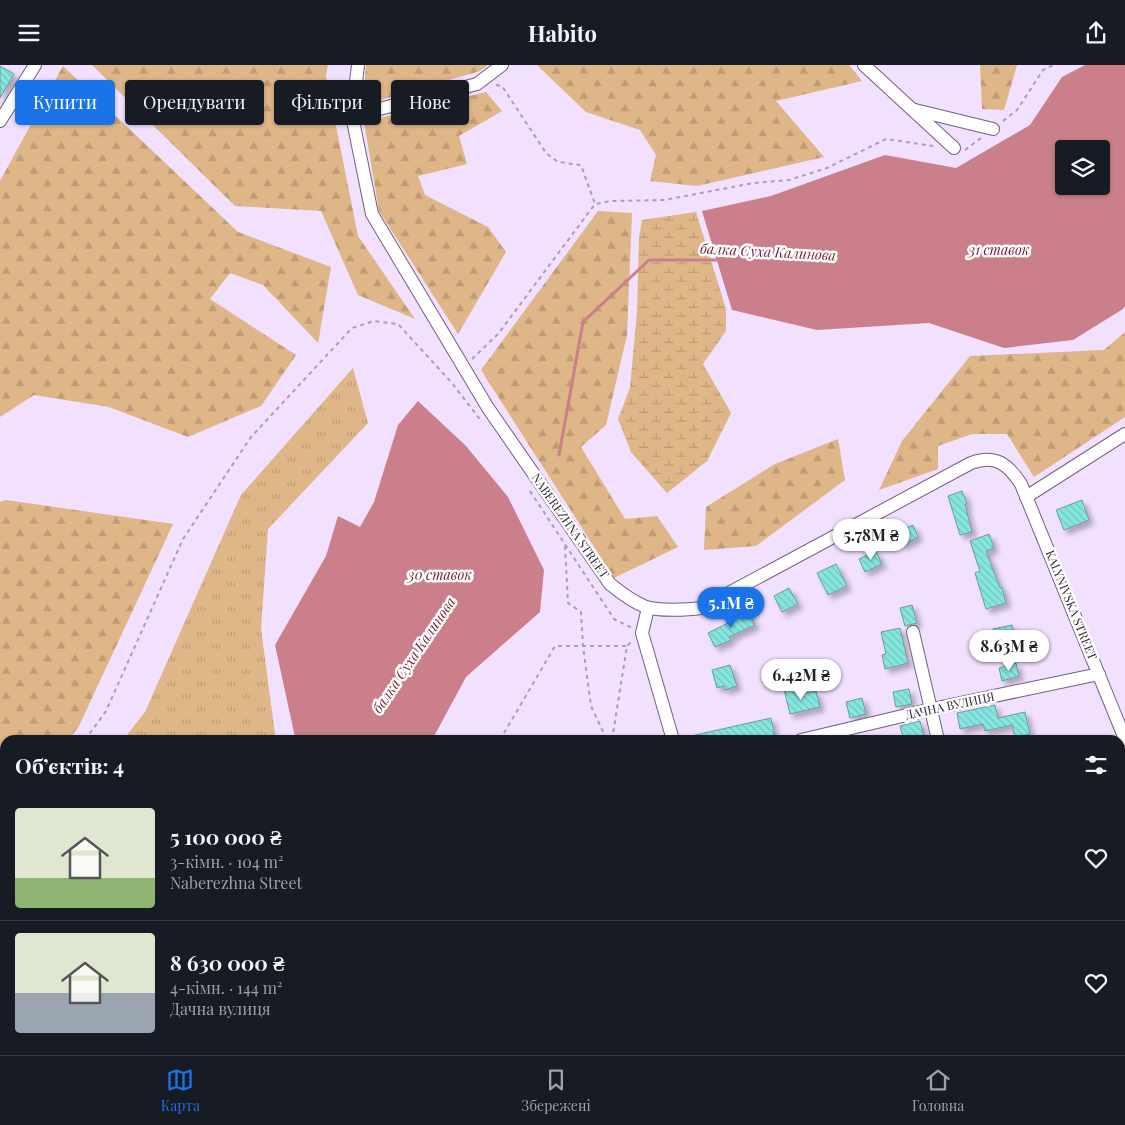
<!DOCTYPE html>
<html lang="uk">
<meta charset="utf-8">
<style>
:root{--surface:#171b24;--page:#242831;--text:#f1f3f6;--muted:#9ea1a6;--line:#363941;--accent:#1a73e8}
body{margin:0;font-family:"Playfair Display",serif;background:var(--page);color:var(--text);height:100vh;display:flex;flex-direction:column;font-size:19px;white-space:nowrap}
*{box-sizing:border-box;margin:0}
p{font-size:16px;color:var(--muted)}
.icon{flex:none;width:28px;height:28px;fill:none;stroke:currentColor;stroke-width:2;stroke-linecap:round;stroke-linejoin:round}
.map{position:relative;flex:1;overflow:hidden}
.drawer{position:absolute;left:0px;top:670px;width:1125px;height:320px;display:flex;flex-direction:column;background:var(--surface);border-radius:15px 15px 0 0;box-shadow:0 1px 4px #0004}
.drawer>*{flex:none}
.guide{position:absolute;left:15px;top:15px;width:500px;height:45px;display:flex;gap:10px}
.buttons{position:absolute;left:1055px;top:75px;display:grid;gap:10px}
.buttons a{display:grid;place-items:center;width:55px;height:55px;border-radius:5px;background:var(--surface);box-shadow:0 1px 4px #0004;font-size:25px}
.price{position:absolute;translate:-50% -42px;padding:0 11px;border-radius:18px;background:#fff;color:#222;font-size:16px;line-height:32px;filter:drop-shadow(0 1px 2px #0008)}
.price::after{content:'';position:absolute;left:50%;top:30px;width:15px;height:11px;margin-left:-8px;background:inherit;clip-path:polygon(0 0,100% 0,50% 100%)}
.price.active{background:var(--accent);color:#fff}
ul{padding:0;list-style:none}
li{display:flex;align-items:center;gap:15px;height:125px;padding:0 15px}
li+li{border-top:1px solid var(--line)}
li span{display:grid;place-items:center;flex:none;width:140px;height:100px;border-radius:5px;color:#555}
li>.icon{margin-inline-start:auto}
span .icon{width:60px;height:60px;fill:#fffc;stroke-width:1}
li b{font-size:21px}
h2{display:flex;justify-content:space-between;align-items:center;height:60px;padding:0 15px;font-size:21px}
.pill{padding:0 18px;border-radius:5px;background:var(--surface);box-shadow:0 1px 4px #0004;font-size:18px;line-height:45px}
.pill.active{background:var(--accent);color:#fff}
header{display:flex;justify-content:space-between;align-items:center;height:65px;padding:0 15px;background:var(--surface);font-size:22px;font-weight:700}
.dock{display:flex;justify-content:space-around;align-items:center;height:70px;border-top:1px solid var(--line);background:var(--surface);font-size:14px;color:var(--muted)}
.dock a{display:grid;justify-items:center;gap:2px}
.dock .active{color:var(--accent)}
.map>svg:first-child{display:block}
.grass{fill:url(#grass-tufts)}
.forest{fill:url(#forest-firs)}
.wetland{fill:url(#wetland-marsh)}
.park{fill:#deb687}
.water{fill:#ca7f8a;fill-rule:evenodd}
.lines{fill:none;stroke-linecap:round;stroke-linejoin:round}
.stream{stroke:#ca7f8a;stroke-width:3}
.building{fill:url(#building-back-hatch);stroke:#6a9d9a;filter:url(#shadow)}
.minor-casing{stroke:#725f80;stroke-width:14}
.path{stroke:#ab9db6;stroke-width:2;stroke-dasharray:4 4;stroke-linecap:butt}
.minor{stroke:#fff;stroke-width:12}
.labels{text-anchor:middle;stroke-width:5;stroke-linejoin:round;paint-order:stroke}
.street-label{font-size:12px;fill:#2f2735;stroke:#fff}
.water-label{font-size:14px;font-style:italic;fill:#741b32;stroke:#fff}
</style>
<header><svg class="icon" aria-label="menu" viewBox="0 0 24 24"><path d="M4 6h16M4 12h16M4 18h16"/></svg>Habito<svg class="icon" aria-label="share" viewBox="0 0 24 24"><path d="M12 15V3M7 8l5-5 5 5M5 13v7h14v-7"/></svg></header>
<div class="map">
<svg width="1125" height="990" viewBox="0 0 1125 990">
<defs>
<pattern id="grass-tufts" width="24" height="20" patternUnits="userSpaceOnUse" patternTransform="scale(1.25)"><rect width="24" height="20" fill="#deb687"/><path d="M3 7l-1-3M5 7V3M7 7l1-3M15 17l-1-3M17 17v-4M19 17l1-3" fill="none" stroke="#bf9c75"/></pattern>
<pattern id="forest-firs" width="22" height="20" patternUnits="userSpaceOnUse" patternTransform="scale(1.25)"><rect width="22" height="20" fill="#deb687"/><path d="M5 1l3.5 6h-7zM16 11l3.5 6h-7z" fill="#bf9c75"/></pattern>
<pattern id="wetland-marsh" width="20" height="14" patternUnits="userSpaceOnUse" patternTransform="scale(1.25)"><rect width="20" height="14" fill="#deb687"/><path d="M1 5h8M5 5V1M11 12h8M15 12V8" fill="none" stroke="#bf9c75"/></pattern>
<pattern id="building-back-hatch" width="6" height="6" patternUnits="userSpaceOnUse" patternTransform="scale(1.25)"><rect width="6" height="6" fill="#85e6e0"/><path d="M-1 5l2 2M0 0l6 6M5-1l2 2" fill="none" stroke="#73c5c1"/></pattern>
<filter id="shadow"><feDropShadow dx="4.5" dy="4.5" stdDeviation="2.5" flood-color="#0004"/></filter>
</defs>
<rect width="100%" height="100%" fill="#f1e0fe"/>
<!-- grass -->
<polygon class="grass" points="353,303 368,358 268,464 261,564 275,669 273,675 123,675 145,647 241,430"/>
<!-- forest -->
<g class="forest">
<polygon points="92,0 328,0 326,11 358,171 415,254 358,230 321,146 235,141"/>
<polygon points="366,0 488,0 480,6 363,40"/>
<polygon points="537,0 849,0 862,16 776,36 824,92 697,121 650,116 656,90 640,65 586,47"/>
<polygon points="980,0 1017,0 1004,45 982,44"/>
<polygon points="63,1 238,167 331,202 318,278 263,220 230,208 210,234 296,290 261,341 188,372 109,342 34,330 0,352 0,116"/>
<polygon points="486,27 502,46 459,71 467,99 418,111 425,130 488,162 506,187 458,269 379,146 364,57"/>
<polygon points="598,146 632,148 627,270 606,360 581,382 625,454 657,451 678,482 614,513 481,305"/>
<polygon points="1125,267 1125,352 1034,412 1007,369 972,369 938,381 938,404 879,425 902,376 970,291 1104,285"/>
<polygon points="838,374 845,415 756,481 704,485 706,442 775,399"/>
<polygon points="6,435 173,459 78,663 68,675 5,675 5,749 0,755 0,437"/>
</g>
<!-- wetland -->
<polygon class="wetland" points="696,147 726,244 726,266 703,299 731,348 707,396 667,428 631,387 618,354 630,323 637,246 639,173 642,155"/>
<!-- park -->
<polygon class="park" points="594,985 753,985 754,990 564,990"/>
<!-- water -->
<g class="water">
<path d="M1085,0H1125V241L1123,244L1073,275L1004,283L929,258L817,265L732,245L702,146L771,131L885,90L956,103L1030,60L1062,12ZM1064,84H1101V121H1064Z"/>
<polygon points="418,336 466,381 508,432 544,505 540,547 466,612 432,675 294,675 295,672 275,580 326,491 338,451 360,462 374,437 398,360"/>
</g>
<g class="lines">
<!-- stream -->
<g class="stream">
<polyline points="559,390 583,257 649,195 720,195"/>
<polyline points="29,990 40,985"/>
</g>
</g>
<!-- building -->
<g class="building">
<polygon points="0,1 14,9 0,33"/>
<polygon points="962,426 967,439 965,439 972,467 960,470 948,431"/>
<polygon points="1082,435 1089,455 1064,465 1056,445"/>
<polygon points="913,460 918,472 903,480 897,467"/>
<polygon points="989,469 994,483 986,486 1000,523 1002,522 1006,538 986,544 975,508 980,506 970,476"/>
<polygon points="876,486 882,499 865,507 859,494"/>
<polygon points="836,499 847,521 828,530 817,508"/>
<polygon points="789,523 798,539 782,547 774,531"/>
<polygon points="912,540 917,558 905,561 900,543"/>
<polygon points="748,546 755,560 729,572 731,575 715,582 708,568 732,556 731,554"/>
<polygon points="1012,560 1017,582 1004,585 1003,581 997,582 993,564"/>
<polygon points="900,563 908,598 885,604 882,590 886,589 881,567"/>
<polygon points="1016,598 1019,611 1002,616 999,603"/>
<polygon points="730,600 737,621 725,625 724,621 717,623 712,605"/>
<polygon points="796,621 798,630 816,626 820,642 790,649 784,624"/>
<polygon points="909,624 912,639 896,642 893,627"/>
<polygon points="862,633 866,649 850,653 846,637"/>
<polygon points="995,640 998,653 1025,647 1030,669 1015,672 1012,660 985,666 983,659 960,664 957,648"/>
<polygon points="771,653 775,671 757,675 692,675 691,671"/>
<polygon points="920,656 925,675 904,675 900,661"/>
</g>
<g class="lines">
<defs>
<g id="minor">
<path d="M358,0L352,51L372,149L488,343L610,519C621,528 633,537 646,542C658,546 688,545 701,543L971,398C995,389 1008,399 1021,419L1125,674"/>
<polyline points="864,0 954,83"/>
<polyline points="915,45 993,64"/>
<polyline points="352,51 477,19 502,0"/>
<polyline points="0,56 35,0"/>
<polyline points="1026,432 1125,369"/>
<polyline points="648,543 642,568 673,675"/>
<polyline points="913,567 938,675"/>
<polyline points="801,675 932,644 1099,609"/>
<polyline points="1120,875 1125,874"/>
<polyline points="1120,974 1125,973"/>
<polyline points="534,990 562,985"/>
<polyline points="1075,990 1079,985"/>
</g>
</defs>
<!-- minor casing -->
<use href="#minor" class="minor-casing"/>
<!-- path -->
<g class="path">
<polyline points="496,20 502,21 546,88 558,97 581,100 595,139"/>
<polyline points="1003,56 1017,45 1043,5 1053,0"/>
<polyline points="965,85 981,73"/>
<polyline points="472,294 498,269 595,139 611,136 665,135 754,118 789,115 827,103 886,74 933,81"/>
<polyline points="530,426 614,554 632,563"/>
<polyline points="565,481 568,538 581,547 583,581 591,641 607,675"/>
<polyline points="85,675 106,646 183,474 251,372 352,263 374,256 398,259 452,318 482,357"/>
<polyline points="500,675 555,581 627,581"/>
<polyline points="612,675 627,581 632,576"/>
<polyline points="0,795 5,788"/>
<polyline points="0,824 5,825"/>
<polyline points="0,911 5,908"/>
<polyline points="648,985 649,990"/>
<polyline points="666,985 667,990"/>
</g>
<!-- minor -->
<use href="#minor" class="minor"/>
</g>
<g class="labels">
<!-- street labels -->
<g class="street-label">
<text transform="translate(570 461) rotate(55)" y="4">NABEREZHNA STREET</text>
<text transform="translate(1071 540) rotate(68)" y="4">KALYNIVSKA STREET</text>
<text transform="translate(950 641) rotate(-12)" y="4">ДАЧНА ВУЛИЦЯ</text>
</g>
<!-- water labels -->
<g class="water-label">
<text x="999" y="190">31 ставок</text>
<text transform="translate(768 187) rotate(3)" y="5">балка Суха Калинова</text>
<text x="440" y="515">30 ставок</text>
<text transform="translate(414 590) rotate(-56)" y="5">балка Суха Калинова</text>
</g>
</g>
</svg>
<div class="buttons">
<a><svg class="icon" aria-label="layers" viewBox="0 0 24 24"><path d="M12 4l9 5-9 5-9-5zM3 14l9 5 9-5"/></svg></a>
</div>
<b class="price" style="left:871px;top:496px">5.78M ₴</b>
<b class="price active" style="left:731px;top:564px">5.1M ₴</b>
<b class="price" style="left:1009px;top:607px">8.63M ₴</b>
<b class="price" style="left:801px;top:636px">6.42M ₴</b>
<div class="guide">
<a class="pill active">Купити</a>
<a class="pill">Орендувати</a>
<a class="pill">Фільтри</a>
<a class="pill">Нове</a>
</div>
<section class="drawer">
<h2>Об’єктів: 4<svg class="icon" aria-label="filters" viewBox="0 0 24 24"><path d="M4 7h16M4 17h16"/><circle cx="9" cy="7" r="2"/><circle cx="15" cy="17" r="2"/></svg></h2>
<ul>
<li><span style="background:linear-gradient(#dfe7d0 70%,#8fb573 0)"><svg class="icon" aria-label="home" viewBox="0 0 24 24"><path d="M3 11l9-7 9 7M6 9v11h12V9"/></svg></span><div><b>5 100 000 ₴</b><p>3-кімн. · 104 m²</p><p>Naberezhna Street</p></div><svg class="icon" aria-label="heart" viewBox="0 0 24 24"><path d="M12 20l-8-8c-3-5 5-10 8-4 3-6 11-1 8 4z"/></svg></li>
<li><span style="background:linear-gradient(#dfe7d0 60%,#9aa5b1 0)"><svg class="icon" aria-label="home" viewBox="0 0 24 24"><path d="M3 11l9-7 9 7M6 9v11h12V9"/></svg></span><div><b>8 630 000 ₴</b><p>4-кімн. · 144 m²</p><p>Дачна вулиця</p></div><svg class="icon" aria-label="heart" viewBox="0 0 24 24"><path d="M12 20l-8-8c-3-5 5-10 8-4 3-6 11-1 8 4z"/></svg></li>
</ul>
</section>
</div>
<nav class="dock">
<a class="active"><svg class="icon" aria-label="map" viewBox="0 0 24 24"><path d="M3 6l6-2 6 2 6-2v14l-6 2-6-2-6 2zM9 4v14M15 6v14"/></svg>Карта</a>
<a><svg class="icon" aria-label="saved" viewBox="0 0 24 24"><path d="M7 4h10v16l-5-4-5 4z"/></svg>Збережені</a>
<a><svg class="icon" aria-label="home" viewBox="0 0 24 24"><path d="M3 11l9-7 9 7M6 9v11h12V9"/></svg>Головна</a>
</nav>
